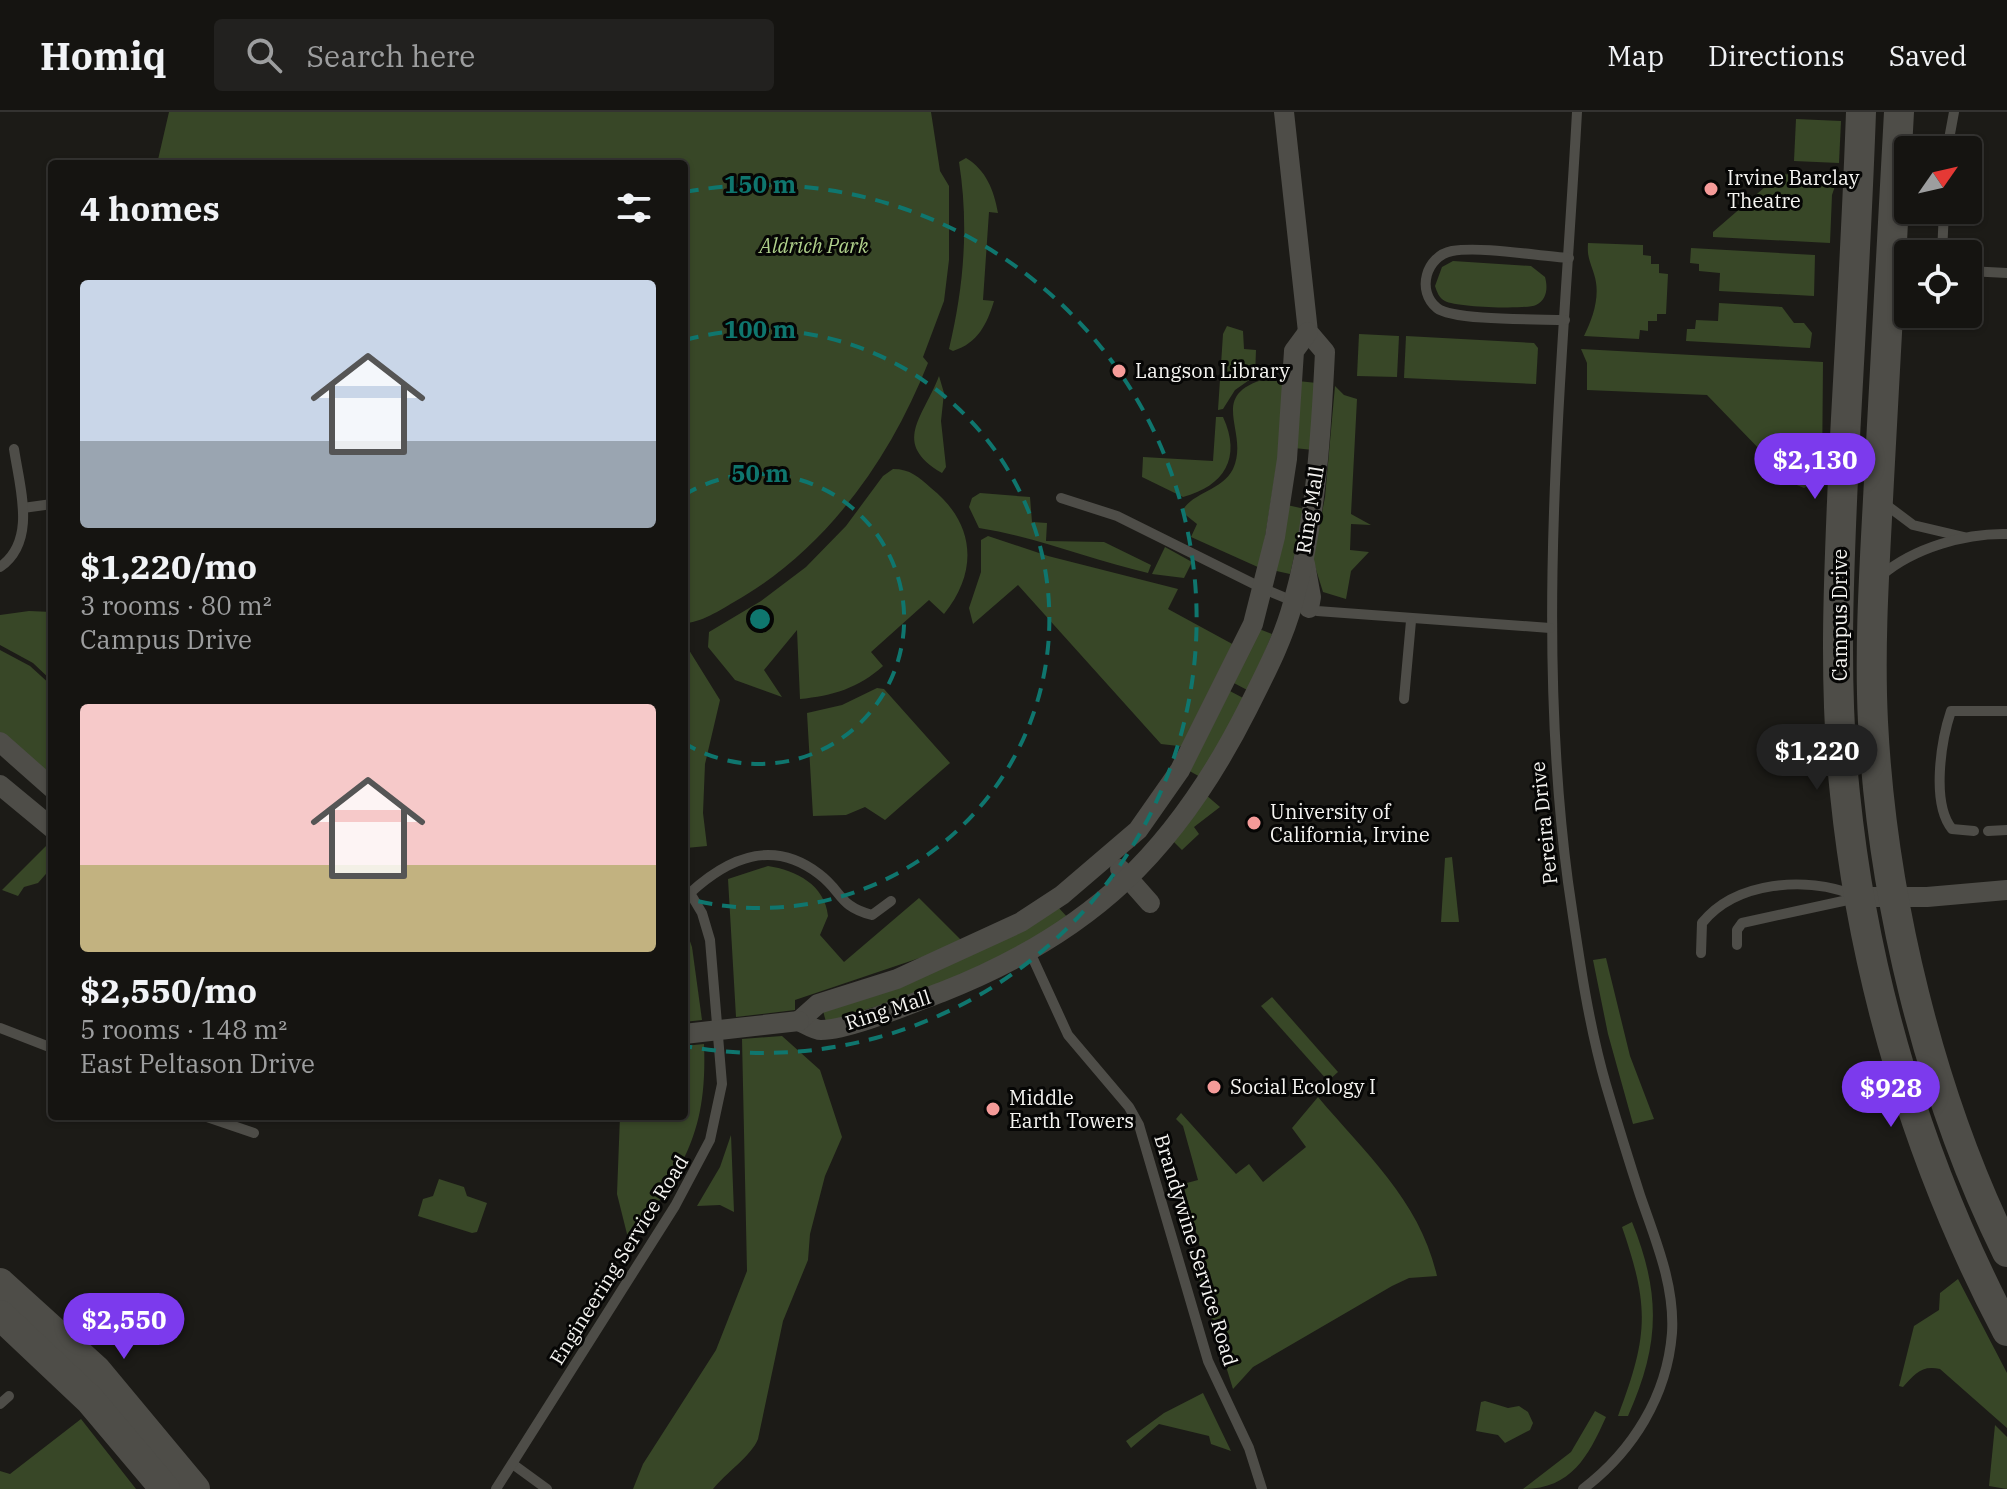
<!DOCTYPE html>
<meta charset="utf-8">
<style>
:root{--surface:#151411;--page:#22211f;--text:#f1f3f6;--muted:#9d9e9f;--line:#343331;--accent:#7c3aed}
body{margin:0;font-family:"IBM Plex Serif",serif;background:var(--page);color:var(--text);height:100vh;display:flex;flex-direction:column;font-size:30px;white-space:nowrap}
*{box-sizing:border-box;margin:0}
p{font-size:26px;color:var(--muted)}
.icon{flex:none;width:44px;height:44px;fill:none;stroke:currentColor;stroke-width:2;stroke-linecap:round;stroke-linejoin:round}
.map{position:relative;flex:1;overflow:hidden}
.sheet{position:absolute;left:48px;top:48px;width:640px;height:960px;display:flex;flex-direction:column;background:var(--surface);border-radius:8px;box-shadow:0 2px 6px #0004,0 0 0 2px var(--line)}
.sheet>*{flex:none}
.needle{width:52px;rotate:56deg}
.fabs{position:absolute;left:1894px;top:24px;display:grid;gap:16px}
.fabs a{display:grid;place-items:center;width:88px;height:88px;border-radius:8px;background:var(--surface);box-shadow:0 2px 6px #0004,0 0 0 2px var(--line);font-size:40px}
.price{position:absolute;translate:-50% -68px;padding:0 18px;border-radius:28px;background:var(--accent);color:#fff;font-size:26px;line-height:52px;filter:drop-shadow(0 2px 4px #0008)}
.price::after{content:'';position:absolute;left:50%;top:48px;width:24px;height:18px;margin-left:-12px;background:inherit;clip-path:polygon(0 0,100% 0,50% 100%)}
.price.active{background:#222;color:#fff}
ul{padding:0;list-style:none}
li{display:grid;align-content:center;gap:16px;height:424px;padding:0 32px}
li span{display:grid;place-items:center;height:248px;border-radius:8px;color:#555}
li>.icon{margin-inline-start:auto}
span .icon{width:144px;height:144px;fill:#fffc;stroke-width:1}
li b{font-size:34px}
h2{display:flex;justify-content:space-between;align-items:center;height:96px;padding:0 32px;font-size:34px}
header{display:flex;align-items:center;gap:48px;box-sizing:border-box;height:112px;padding:0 40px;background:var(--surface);border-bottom:2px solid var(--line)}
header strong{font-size:38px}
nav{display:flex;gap:44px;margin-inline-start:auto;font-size:28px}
.search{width:560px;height:72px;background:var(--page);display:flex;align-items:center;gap:20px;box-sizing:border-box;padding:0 28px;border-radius:8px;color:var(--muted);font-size:30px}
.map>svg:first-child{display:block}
.green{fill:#384727}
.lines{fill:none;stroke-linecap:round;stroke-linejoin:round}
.lane{stroke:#4e4d48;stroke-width:10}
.street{stroke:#4e4d48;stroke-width:20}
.secondary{stroke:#4e4d48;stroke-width:30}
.ring{fill:none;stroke:#0f766e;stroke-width:4;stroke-dasharray:14 10}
.poi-dot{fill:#f59b99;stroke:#060605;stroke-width:3}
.labels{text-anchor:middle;stroke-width:6;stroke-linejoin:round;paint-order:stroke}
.poi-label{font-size:20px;fill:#f5f4f1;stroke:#060605;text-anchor:start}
.park-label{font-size:20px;font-style:italic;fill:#afd08b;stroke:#060605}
.street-label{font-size:20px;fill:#f5f4f1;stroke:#060605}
.centre{fill:#0f766e;stroke:#060605;stroke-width:4}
.ring-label{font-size:24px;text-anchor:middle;font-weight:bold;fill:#0f766e;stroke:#060605;stroke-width:6;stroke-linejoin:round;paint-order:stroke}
</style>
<header>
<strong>Homiq</strong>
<div class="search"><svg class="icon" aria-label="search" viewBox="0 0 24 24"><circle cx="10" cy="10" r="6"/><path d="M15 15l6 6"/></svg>Search here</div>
<nav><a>Map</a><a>Directions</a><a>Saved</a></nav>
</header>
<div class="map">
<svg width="2007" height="1377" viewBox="0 0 2007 1377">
<rect width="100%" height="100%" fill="#1c1b17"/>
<!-- green -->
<g class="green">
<path d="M169,0H931L940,59L949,74V148L944,189L923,245L928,251C890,347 826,438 734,490C720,498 701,511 684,511V52H157Z"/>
<polygon points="1796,7 1841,9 1839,51 1794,49"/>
<path d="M966,46C986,58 994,78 998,101L989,100L983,188L994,189C987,212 978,231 953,239L949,237C964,174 969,113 959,50Z"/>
<polygon points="1780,62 1838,65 1832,83 1830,131 1713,125 1713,120"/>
<path d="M1588,131L1643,133V143L1651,144V152H1659V161L1668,162L1666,202H1657V209H1648V219L1640,218L1639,227L1584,224C1593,206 1601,183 1594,162C1590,149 1587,145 1588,131Z"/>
<polygon points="1691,136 1815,143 1814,184 1719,179 1720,161 1699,159 1699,152 1690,151"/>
<path d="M1453,149L1531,154L1545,165C1548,176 1547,188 1536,193C1525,198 1455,195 1445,189C1439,186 1437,180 1435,174L1442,155Z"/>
<polygon points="1719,191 1782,195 1794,211 1804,211 1812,221 1810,236 1686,229 1687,217 1695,217 1696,208 1718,209"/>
<polygon points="1227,214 1243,219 1244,237 1256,238 1255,264 1235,278 1223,297 1218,298 1223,222"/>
<polygon points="1359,222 1399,224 1397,265 1357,264"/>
<polygon points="1406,224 1534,231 1538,236 1536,272 1404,266"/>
<polygon points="1581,237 1823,250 1822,365 1804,376 1792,371 1707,283 1587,278 1587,251"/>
<path d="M939,264L944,281L941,309L946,355L942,361C891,331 923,306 939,264Z"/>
<path d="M1273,265H1285L1283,314L1260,456L1191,425L1197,412L1182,400C1190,381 1222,379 1233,357C1251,318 1202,281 1273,265Z"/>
<polygon points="1298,269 1317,271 1313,338 1294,336"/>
<polygon points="1335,274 1344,283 1357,287 1351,402 1371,413 1351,412 1350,438 1369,440 1351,459 1346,487 1323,480 1313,448 1325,385"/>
<path d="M1216,305H1223C1242,346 1224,374 1183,385L1142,365L1143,345L1213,349Z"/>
<path d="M893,357C910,357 919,365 931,376C975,411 979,459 944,502L929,488L871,540L883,554C859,576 832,584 800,587L797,518L764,558L782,585L735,568L708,535L709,520L761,489L806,455L846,414L883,364Z"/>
<path d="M980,381L1030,385L1032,410L1047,411L1046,429L1104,430L1151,453L1148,461C1091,448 1036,425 979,416L969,395L972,386Z"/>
<polygon points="1287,393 1305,397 1290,462 1272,458"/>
<polygon points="988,424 1048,444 1178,477 1168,497 1236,534 1187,635 1161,632 1018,473 973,512 969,496 981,460 981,428"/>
<polygon points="1165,435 1192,450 1184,466 1152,462"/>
<polygon points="29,499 52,500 52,569 33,551 0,533 0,503"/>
<polygon points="1254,515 1272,522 1249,579 1232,570"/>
<polygon points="684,530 720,588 705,652 703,701 707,734 686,736"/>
<polygon points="0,538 30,554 52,574 52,668 0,620"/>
<polygon points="877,576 884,577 950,651 885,708 865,695 846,703 813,704 807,601 842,593"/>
<polygon points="1228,578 1245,587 1202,666 1186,657"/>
<polygon points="1206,683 1220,695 1194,715 1199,722 1182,738 1173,729"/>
<polygon points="52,728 52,755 38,771 24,775 18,784 2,778"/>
<polygon points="1452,745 1459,810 1441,810 1445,746"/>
<path d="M768,754C796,758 825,773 828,804L820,823L844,850L919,786L964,831L795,888V898L736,905L728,767Z"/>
<polygon points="1057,794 1070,808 945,873 826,910 822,895"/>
<polygon points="684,812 692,835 702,908 684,910"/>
<polygon points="1606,846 1630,944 1654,1007 1633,1012 1608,922 1593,848"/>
<polygon points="1272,885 1338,960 1328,969 1261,894"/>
<path d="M782,924L820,958L842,1025L825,1064L810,1122L808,1148L783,1209L758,1327C752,1343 725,1362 713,1377H633L643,1352L716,1238L747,1159L742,927Z"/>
<path d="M704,932C708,1028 679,1057 630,1134L617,1082L620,1004H684V934Z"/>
<path d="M1318,985C1366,1042 1420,1089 1437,1164L1409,1166L1392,1174L1253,1255L1233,1277L1190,1138L1200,1135L1183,1072L1198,1068L1183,1014L1176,1007L1181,1001L1236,1062L1249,1052L1263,1070L1306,1035L1292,1016Z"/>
<polygon points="731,1023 734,1100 720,1093 697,1094 720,1055"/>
<polygon points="439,1067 464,1075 467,1084 487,1091 477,1120 472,1121 418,1104 423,1087 433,1084"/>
<path d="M1632,1110C1661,1182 1660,1233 1628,1304H1618C1648,1224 1650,1196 1622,1115Z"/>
<path d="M1958,1167L2007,1261V1316L1940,1257C1921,1253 1915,1262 1903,1275L1899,1274L1914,1214L1939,1198L1940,1181Z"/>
<polygon points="1203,1281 1231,1339 1211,1332 1209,1324 1159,1312 1131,1336 1126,1329 1164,1301"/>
<polygon points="1485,1289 1508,1296 1519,1294 1528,1300 1533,1311 1530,1318 1505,1331 1498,1323 1476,1319 1481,1290"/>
<path d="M1595,1299L1606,1305C1588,1345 1571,1377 1523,1377L1571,1340Z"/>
<polygon points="81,1307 136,1377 0,1377 0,1359 10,1362"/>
<polygon points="1995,1313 2007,1325 2007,1377 1989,1374"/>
</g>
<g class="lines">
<!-- lane -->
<g class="lane">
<path d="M1577,0C1563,256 1534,514 1568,770C1578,838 1587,907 1606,973C1617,1010 1628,1046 1640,1083C1655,1127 1675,1173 1672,1221C1667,1284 1633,1339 1583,1377"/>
<polyline points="1947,38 1954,0"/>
<polyline points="1942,142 1944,98"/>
<polyline points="1968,159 2007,161"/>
<path d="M1565,208C1540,207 1453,209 1437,196C1416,179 1426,144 1452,139C1482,134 1537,144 1569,146"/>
<polyline points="1061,386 1117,404 1264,477 1317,499 1550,516"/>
<polyline points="1885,392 1913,413 1964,425"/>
<polyline points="23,396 52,392"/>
<path d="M0,455C37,429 20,377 14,337"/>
<path d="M1882,463C1914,436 1965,421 2007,422"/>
<polyline points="1404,587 1411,509"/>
<path d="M1974,719L1952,717C1931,691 1941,629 1951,599H2007"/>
<polyline points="1988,719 2007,718"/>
<polyline points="1737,833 1737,818 1742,811 1857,786"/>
<polyline points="1029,838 1068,923 1129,995 1139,1013 1208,1249 1249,1336 1262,1377"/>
<path d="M1701,841L1702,811C1736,769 1806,764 1854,783"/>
<polyline points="0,916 52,936"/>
<polyline points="204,1004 254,1021"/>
<polyline points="0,1292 9,1284"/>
<polyline points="514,1353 547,1377"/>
<path d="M496,1377L675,1094L710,1028L722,972L710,828L702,801L690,781C728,746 772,726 819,762C843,780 838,794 872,803L891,789"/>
</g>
<!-- street -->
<g class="street">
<polyline points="1305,452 1311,485 1309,496"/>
<polyline points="0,630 52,676"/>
<polyline points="0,673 52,716"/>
<polyline points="1120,757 1150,791"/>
<polyline points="1859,785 1927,785 2007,778"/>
<path d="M799,909C806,912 814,918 821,918C849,918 915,890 942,880C1092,821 1176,739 1248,596C1265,562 1283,528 1293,491C1316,410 1321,323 1325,240L1308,220L1284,0"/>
<polyline points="799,909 818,892 897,867 1021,810 1062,783 1138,718 1180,658 1253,512 1275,425 1287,347 1294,239 1308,220"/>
<polyline points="684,922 799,909"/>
</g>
<!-- secondary -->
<g class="secondary">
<path d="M1861,0C1857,115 1850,230 1844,344C1839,457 1833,570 1845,682C1864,869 1920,1054 2007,1219"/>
<path d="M1899,0C1893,123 1885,245 1879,368C1875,448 1869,530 1873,610C1882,786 1929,982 2007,1140"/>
<polyline points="0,1171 96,1258 195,1377"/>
<polyline points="0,1203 90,1288 165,1377"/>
</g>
</g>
<!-- distance rings -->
<g class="ring">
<path d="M684 383A145 145 0 1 1 684 631"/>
<path d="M685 228A289 289 0 1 1 685 786"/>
<path d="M685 80A434 434 0 1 1 685 934"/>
</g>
<!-- markers -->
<g class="poi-dot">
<circle cx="1711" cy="77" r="8"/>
<circle cx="1119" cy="259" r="8"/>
<circle cx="1254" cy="711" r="8"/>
<circle cx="1214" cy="975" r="8"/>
<circle cx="993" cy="997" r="8"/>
</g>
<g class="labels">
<!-- poi labels -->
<g class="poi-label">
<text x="1727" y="73">Irvine Barclay<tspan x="1727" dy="23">Theatre</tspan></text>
<text x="1135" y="266">Langson Library</text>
<text x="1270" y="707">University of<tspan x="1270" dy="23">California, Irvine</tspan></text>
<text x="1230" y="982">Social Ecology I</text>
<text x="1009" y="993">Middle<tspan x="1009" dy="23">Earth Towers</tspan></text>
</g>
<!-- park labels -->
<g class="park-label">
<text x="814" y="141">Aldrich Park</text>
</g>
<!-- street labels -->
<g class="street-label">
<text transform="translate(1310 398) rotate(-81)" y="7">Ring Mall</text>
<text transform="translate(1840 503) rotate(-90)" y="7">Campus Drive</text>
<text transform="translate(1544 711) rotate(-96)" y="7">Pereira Drive</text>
<text transform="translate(888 898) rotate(-18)" y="7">Ring Mall</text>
<text transform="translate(1196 1138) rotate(73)" y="7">Brandywine Service Road</text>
<text transform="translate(619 1148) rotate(-58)" y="7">Engineering Service Road</text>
</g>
</g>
<circle cx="760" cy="507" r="12" class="centre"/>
<g class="ring-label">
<text x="760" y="81">150 m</text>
<text x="760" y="226">100 m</text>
<text x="760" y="370">50 m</text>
</g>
</svg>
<div class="fabs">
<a><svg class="needle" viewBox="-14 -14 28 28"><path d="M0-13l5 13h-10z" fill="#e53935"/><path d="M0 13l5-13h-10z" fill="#9d9e9f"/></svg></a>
<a><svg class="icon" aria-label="locate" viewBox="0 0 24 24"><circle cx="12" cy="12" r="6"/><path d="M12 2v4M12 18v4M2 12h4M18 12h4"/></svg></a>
</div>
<b class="price" style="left:1815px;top:389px">$2,130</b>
<b class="price active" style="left:1817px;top:680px">$1,220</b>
<b class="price" style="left:1891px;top:1017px">$928</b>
<b class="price" style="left:124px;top:1249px">$2,550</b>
<section class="sheet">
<h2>4 homes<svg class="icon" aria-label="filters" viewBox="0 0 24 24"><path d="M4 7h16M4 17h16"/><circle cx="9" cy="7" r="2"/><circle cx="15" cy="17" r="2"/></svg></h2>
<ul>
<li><span style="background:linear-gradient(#c9d6e8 65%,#9aa5b1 0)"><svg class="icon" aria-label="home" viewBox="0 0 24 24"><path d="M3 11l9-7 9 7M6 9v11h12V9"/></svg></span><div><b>$1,220/mo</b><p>3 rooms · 80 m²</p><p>Campus Drive</p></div></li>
<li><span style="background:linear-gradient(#f6c9c9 65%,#c2b280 0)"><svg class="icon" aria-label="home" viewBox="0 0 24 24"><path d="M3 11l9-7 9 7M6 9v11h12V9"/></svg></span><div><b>$2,550/mo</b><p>5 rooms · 148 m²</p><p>East Peltason Drive</p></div></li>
</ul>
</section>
</div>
